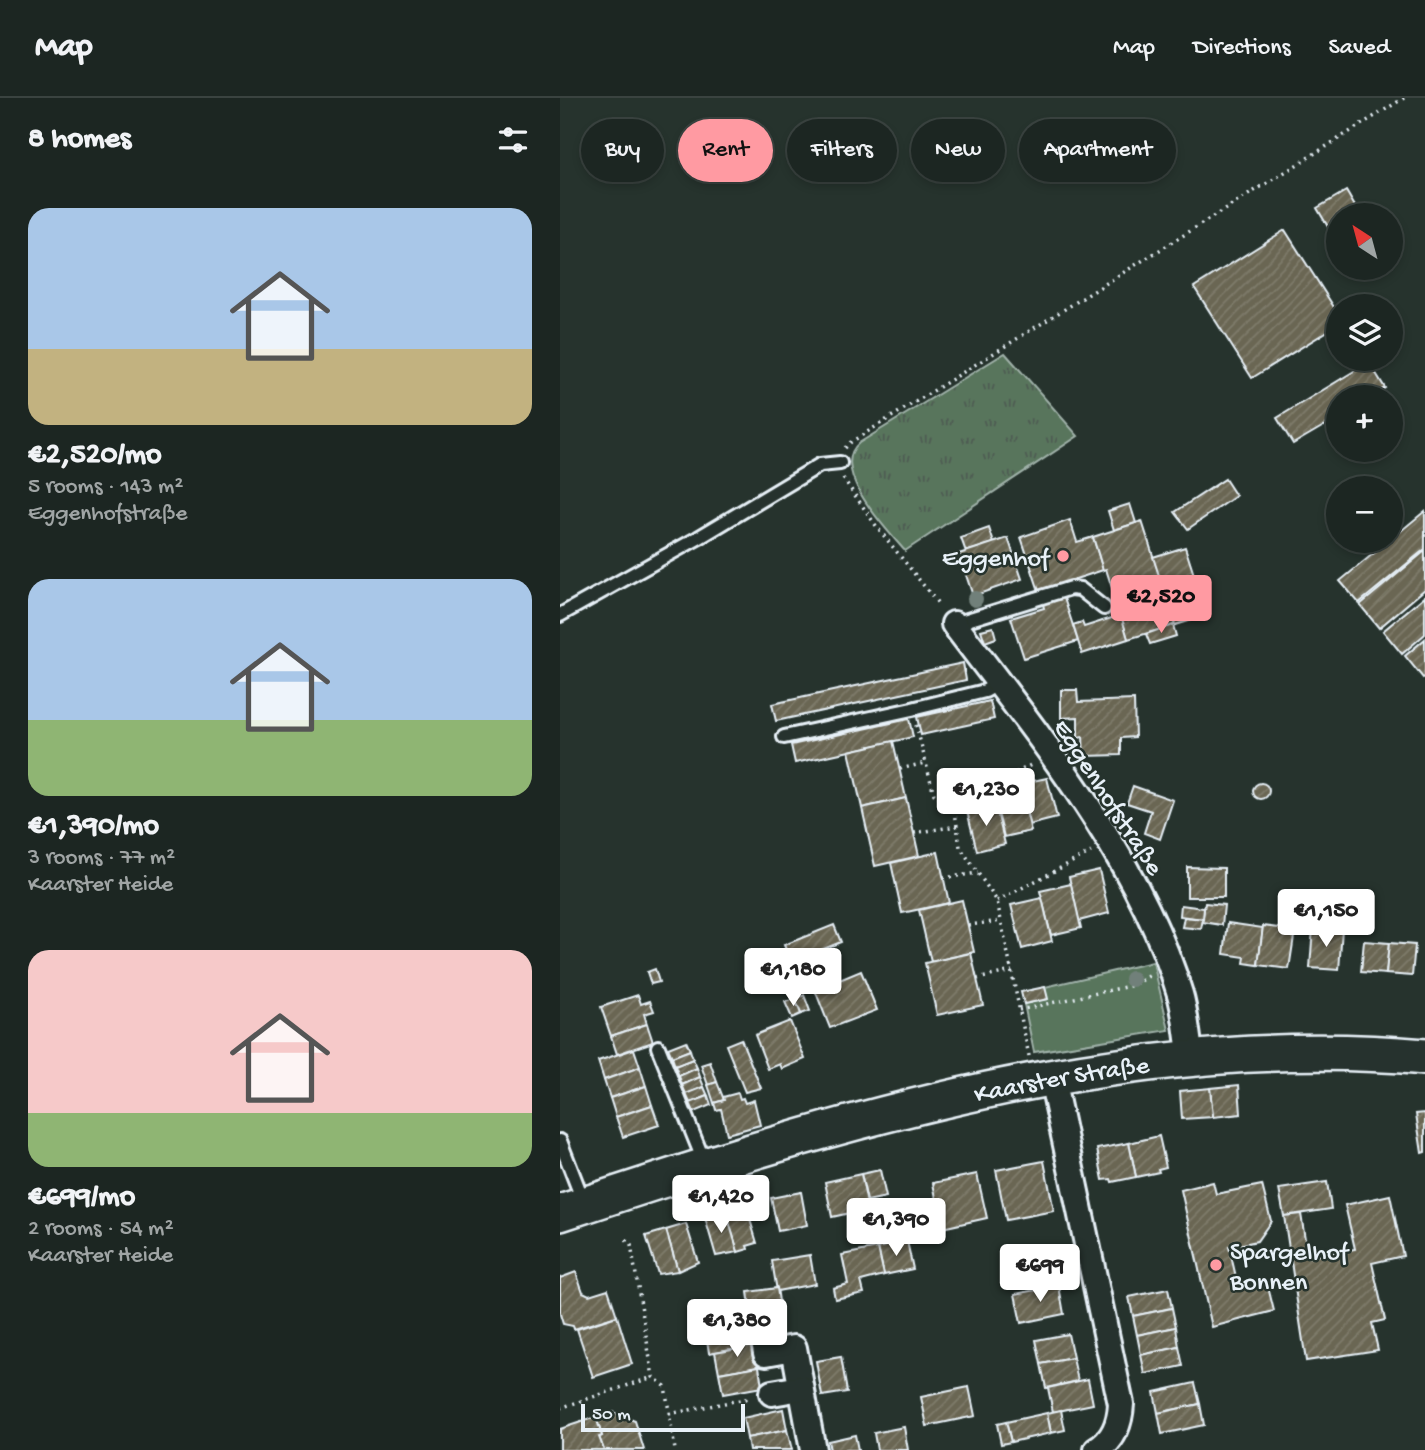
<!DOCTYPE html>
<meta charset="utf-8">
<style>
:root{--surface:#1c2622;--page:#252e2a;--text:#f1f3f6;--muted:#a0a5a5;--line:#3a4340;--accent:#ff9aa2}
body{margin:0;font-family:"Gochi Hand",sans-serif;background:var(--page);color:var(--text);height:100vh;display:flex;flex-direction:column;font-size:26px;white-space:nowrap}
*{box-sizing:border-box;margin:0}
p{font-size:23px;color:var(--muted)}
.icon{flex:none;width:38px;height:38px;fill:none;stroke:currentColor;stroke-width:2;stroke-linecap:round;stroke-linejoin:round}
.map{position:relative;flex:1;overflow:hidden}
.panel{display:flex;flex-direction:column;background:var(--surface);width:560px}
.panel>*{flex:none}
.top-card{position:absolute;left:21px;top:21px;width:665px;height:63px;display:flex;gap:14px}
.needle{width:46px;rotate:324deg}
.fabs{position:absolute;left:766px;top:105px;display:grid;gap:14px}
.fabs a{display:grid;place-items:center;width:77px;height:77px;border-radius:50%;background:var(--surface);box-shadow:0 4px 10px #0003,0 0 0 2px var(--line);font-size:35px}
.scale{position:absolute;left:21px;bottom:18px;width:164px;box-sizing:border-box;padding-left:7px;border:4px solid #e8f1f8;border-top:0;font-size:19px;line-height:24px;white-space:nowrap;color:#e8f1f8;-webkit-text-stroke:5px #26332d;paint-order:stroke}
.price{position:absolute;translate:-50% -60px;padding:0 16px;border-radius:7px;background:#fff;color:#222;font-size:23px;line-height:46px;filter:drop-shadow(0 2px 4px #0008)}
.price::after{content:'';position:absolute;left:50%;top:42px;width:21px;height:16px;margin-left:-10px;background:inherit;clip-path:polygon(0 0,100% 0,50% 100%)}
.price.active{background:var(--accent);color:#111}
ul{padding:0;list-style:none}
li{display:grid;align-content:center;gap:14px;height:371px;padding:0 28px}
li span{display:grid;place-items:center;height:217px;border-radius:21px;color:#555}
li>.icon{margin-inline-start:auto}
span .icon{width:126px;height:126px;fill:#fffc;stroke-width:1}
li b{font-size:30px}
h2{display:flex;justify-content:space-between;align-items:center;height:84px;padding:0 28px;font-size:30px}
.pill{padding:0 24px;border-radius:32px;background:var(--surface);box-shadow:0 4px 10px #0003,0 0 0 2px var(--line);font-size:24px;line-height:63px}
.pill.active{background:var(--accent);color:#111}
header{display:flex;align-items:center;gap:42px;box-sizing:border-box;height:98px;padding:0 35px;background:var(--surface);border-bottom:2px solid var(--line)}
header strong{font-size:33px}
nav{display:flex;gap:38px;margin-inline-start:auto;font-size:24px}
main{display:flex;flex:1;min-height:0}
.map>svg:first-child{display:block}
.grass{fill:url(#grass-tufts);stroke:#a0b2aa;stroke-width:2}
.green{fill:#58745b;stroke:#a0b2aa;stroke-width:2}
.building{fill:url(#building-hatch);stroke:#e8f1f8;stroke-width:2}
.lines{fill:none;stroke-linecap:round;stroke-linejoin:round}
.lane-casing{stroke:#e8f1f8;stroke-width:18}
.street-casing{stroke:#e8f1f8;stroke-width:30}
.secondary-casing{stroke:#e8f1f8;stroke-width:40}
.path{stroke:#e8f1f8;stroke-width:3.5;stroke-dasharray:2 5;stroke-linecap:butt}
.lane{stroke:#26332d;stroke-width:12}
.street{stroke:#26332d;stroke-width:24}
.secondary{stroke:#26332d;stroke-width:35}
.tree{fill:#71807a}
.poi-dot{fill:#ff9aa2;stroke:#26332d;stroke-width:2.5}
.labels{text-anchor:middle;stroke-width:5;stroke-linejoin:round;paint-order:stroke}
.poi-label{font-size:26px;fill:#e8f1f8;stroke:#26332d;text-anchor:end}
.street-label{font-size:26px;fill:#e8f1f8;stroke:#26332d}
</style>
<header>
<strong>Map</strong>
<nav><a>Map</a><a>Directions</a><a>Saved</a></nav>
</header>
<main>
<section class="panel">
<h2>8 homes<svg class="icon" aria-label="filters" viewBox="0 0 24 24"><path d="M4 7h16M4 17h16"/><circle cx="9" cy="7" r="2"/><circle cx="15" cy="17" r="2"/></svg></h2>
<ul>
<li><span style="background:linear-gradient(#a9c7e8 65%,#c2b280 0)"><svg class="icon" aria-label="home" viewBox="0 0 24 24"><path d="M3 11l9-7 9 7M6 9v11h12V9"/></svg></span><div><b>€2,520/mo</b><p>5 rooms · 143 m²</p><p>Eggenhofstraße</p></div></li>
<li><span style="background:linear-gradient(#a9c7e8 65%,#8fb573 0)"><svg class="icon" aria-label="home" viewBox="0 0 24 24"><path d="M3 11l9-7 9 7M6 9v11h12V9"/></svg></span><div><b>€1,390/mo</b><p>3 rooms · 77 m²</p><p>Kaarster Heide</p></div></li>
<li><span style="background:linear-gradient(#f6c9c9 75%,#8fb573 0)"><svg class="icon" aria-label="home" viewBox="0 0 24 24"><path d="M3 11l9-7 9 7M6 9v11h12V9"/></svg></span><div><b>€699/mo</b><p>2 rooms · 54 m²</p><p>Kaarster Heide</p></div></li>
</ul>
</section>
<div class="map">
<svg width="865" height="1352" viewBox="0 0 865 1352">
<defs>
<pattern id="grass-tufts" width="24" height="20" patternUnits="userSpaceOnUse" patternTransform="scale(1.75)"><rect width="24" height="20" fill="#58745b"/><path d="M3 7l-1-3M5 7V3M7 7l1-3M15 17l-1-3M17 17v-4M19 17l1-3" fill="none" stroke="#4e5c52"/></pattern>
<pattern id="building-hatch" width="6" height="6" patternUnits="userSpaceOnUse" patternTransform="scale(1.75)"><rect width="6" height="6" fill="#6a6653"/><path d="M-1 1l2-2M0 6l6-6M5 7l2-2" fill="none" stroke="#7f7c6c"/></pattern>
</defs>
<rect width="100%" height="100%" fill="#26332d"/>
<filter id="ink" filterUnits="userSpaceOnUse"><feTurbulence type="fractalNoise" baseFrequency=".0143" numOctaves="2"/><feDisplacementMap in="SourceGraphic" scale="14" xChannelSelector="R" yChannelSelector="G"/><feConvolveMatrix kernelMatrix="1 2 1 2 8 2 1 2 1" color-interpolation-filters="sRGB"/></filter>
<g filter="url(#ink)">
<!-- grass -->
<path class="grass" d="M445,255L518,338L345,453C327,432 268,371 299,345Z"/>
<!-- green -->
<polygon class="green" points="593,864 609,932 474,954 464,906 487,901 485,889"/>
<!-- building -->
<g class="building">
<polygon points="786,93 800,117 779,117 779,136 774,139 757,110"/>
<polygon points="725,132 779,217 779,226 692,280 634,189"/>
<polygon points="809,264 825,290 810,299 779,299 779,319 733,346 717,320"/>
<polygon points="665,381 676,398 628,431 615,414"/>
<polygon points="570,406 576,425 554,432 548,413"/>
<polygon points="865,413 865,451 799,505 780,483"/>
<polygon points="510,422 517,444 533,439 543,472 479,493 461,439"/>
<polygon points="582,423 615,527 568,541 546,471 543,472 533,439"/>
<polygon points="429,430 434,445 406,454 401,440"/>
<polygon points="448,440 462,481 413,498 399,456"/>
<polygon points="625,449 647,517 615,527 593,459"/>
<polygon points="865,453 865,491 819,530 800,507"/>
<polygon points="503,497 518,543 464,560 451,520 484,510 482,503"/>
<polygon points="865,498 865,536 842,556 823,533"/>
<polygon points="561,517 568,541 522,556 513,527 522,524 524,529"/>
<polygon points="613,527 616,538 590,546 586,536"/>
<polygon points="433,529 436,540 425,544 421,532"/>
<polygon points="865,541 865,579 863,580 845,558"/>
<polygon points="403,565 406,582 216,623 212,606"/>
<polygon points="501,592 517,592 518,604 574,602 575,639 561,640 561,657 524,658 523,639 518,640 518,619 501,620"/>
<polygon points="430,603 434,621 361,637 357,619"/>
<polygon points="349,621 353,639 235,665 231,647"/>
<polygon points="333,643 346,700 302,710 289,653"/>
<polygon points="487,680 497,720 469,727 459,686"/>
<circle cx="701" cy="693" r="8"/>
<polygon points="573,688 613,702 600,741 584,735 591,713 567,705"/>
<polygon points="461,693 471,733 444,739 434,699"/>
<polygon points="346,700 359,758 315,768 302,710"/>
<polygon points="435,706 445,746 417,753 407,713"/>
<polygon points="378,754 389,805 342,815 331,765"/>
<polygon points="627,769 664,770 664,799 627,799"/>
<polygon points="539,772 549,815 519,823 509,779"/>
<polygon points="511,786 521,830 491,837 480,793"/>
<polygon points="482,800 492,843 462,851 451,807"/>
<polygon points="402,802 414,854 371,864 359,812"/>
<polygon points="645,805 664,807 662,827 642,824"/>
<polygon points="621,807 644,810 643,821 620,818"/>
<polygon points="624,819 643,821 641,831 622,829"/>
<polygon points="668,825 703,830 698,867 684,865 685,859 664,856"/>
<polygon points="274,827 281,844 231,864 224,847"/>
<polygon points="703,828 735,832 729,871 698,867"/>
<polygon points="753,829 782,831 779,872 750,870"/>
<polygon points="804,843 829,845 826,876 801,874"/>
<polygon points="829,845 855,847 852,878 826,876"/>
<polygon points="411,855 423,907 377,917 365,865"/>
<polygon points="95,871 99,884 91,886 87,874"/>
<polygon points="301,873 317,912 270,930 255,892"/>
<polygon points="485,889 488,901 464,906 461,894"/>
<polygon points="78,897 81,906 90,903 94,913 84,916 87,926 51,938 41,909"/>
<polygon points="244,897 250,913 241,916 235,901"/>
<polygon points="235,901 241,916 232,920 225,904"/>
<polygon points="230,923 245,961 222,971 220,966 208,971 195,937"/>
<polygon points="87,926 93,944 57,956 51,938"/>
<polygon points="181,941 201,990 185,994 166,947"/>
<polygon points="126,943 130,952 112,959 108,950"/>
<polygon points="74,951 80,969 44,982 38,963"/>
<polygon points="130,952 133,961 115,968 112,959"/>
<polygon points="133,961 137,970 119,978 115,968"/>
<polygon points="150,964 157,984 148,987 141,967"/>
<polygon points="80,969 86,988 50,1000 44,982"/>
<polygon points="137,970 140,979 122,987 119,978"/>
<polygon points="140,979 144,989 126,996 122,987"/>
<polygon points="157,984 164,1002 154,1005 148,987"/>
<polygon points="679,987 681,1016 653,1019 650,990"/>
<polygon points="86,988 92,1007 56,1019 50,1000"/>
<polygon points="144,989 148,998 130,1005 126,996"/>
<polygon points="650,990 653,1019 622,1021 620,993"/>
<polygon points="178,995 180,1001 183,1000 185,1005 194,1002 200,1027 167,1036 161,1011 156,1012 154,1005 164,1002 163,999"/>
<polygon points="148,998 151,1007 134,1014 130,1005"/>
<polygon points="92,1007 99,1027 63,1039 56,1019"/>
<polygon points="865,1015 865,1054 862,1055 856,1016"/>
<polygon points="599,1038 606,1069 598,1071 599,1074 576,1079 569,1045"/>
<polygon points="569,1045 576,1079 552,1084 551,1081 543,1082 537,1051"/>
<polygon points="484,1063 494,1113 446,1122 436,1072"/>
<polygon points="320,1072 326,1099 307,1103 301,1076"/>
<polygon points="301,1076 308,1111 272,1119 265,1084"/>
<polygon points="417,1076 427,1120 382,1130 373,1085"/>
<polygon points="653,1084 656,1096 702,1087 711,1123 697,1143 669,1149 679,1192 707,1185 714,1213 652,1229 621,1092"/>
<polygon points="767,1084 771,1111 724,1118 719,1091"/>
<polygon points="241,1094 247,1127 218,1133 211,1100"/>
<polygon points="830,1097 843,1158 812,1165 825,1222 812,1225 818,1252 746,1263 730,1157 747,1154 748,1159 795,1151 785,1107"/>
<polygon points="186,1108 197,1145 187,1148 188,1151 178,1154 166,1114"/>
<polygon points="166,1114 178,1154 156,1158 145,1120"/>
<polygon points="741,1116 747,1154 730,1157 724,1118"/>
<polygon points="126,1126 138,1164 118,1173 106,1132"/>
<polygon points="106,1132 118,1173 98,1176 86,1138"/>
<polygon points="347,1143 353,1171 324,1177 318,1150"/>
<polygon points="318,1150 324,1177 301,1183 304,1195 275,1201 273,1190 288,1186 282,1157"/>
<polygon points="250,1157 255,1186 217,1193 212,1163"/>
<polygon points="16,1174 23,1194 29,1197 48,1191 57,1218 14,1231 13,1228 3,1226 0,1216 0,1180"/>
<polygon points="499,1188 504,1216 461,1225 455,1196"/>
<polygon points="217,1190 220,1210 191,1215 188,1194"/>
<polygon points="608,1191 612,1210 573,1218 569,1199"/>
<polygon points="180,1207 184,1228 146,1235 142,1214"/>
<polygon points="612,1210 616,1229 577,1237 573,1218"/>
<polygon points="57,1218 72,1266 33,1279 17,1231"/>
<polygon points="184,1228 187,1248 149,1255 146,1235"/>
<polygon points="616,1229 619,1249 581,1257 577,1237"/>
<polygon points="508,1236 513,1260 481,1266 476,1242"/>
<polygon points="195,1247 199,1268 159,1275 155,1254"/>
<polygon points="619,1249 623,1268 585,1276 581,1257"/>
<polygon points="281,1259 287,1294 262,1298 256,1263"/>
<polygon points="513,1260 518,1283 486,1290 481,1266"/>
<polygon points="199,1268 202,1289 163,1296 159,1275"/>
<polygon points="528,1281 533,1306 493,1314 488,1290"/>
<polygon points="635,1285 640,1306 598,1315 594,1294"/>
<polygon points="409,1289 415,1318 367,1328 361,1299"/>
<polygon points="640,1306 644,1327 602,1336 598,1315"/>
<polygon points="223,1311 227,1332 187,1340 183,1320"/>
<polygon points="501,1312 505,1332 491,1335 487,1315"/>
<polygon points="52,1314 75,1323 84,1352 44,1352 39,1339 42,1338 36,1319"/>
<polygon points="487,1315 491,1335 451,1344 446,1324"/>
<polygon points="36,1319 42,1338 39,1339 44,1352 0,1352 0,1331"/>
<polygon points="446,1324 451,1344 441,1346 437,1326"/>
<polygon points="344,1329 348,1352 317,1352 314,1335"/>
<polygon points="227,1332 232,1352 189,1352 187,1340"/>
<polygon points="295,1337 298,1352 270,1352 268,1343"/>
</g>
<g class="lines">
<defs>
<g id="lane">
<polyline points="0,517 138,440 260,367 280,365"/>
<polyline points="394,526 511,490 520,491 544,510"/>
<polyline points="224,639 352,611 425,593 439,585"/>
<polyline points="98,949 145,1066"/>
<polyline points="0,1043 24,1105"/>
</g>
<g id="street">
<path d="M394,526C478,637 580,761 620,896C626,916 627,939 631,959"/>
<path d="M492,981L561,1306C560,1325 554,1342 537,1352"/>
<polyline points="200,1217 206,1255 234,1250 253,1352"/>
<polyline points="212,1295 241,1290"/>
</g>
<g id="secondary">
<path id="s1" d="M0,1115C278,1023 569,932 865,959"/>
</g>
</defs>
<!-- lane casing -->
<use href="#lane" class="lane-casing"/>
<!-- street casing -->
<use href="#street" class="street-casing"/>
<!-- secondary casing -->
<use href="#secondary" class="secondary-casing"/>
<!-- path -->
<g class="path">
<polyline points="285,350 291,344 844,0"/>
<polyline points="283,380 317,429 380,508"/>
<polyline points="356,627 374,696 393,713"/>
<polyline points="340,671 365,665"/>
<polyline points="354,735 397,728"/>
<polyline points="383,780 418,775"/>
<polyline points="437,803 531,754"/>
<polyline points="408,827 442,823"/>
<polyline points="417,881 452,873"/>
<polyline points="459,912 574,887 589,878"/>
<polyline points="469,958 437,803 400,749 394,707 471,667"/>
<polyline points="66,1142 71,1147 93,1279 105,1288 115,1352"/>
<polyline points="0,1310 93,1279"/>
<polyline points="109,1316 190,1300"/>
</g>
<!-- lane -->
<use href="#lane" class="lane"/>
<!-- street -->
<use href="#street" class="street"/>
<!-- secondary -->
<use href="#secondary" class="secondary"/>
</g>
<!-- trees -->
<g class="tree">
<circle cx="415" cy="501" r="8"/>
<circle cx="572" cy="881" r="8"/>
</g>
</g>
<!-- markers -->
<g class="poi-dot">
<circle cx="503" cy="458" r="7"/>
<circle cx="656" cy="1167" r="7"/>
</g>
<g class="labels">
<!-- poi labels -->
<g class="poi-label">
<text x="489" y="467">Eggenhof</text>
<text x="670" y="1161" text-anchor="start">Spargelhof<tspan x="670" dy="30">Bonnen</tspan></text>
</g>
<!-- street labels -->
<g class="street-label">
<text transform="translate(550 698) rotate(57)" y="9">Eggenhofstraße</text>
<text dy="9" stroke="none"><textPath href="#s1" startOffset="520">Kaarster Straße</textPath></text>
</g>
</g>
</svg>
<div class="fabs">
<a><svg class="needle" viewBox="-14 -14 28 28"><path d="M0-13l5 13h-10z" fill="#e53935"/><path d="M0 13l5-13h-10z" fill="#a0a5a5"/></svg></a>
<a><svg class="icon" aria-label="layers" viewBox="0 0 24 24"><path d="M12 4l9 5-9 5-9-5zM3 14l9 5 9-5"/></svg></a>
<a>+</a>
<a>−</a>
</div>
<div class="scale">50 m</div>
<b class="price active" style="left:601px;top:537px">€2,520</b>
<b class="price" style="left:426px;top:730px">€1,230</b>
<b class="price" style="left:766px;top:851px">€1,150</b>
<b class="price" style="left:233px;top:910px">€1,180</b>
<b class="price" style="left:161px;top:1137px">€1,420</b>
<b class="price" style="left:336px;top:1160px">€1,390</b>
<b class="price" style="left:480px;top:1206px">€699</b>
<b class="price" style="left:177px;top:1261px">€1,380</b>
<div class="top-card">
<a class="pill">Buy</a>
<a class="pill active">Rent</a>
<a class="pill">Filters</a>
<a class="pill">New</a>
<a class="pill">Apartment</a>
</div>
</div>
</main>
